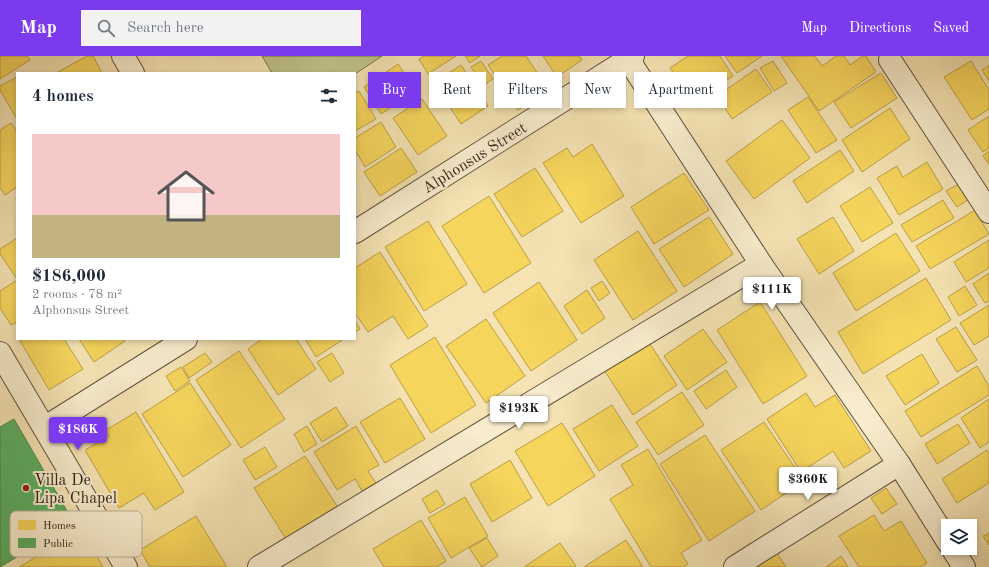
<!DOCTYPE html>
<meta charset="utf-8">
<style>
:root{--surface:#fff;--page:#f2f2f3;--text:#1f2937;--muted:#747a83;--accent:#7c3aed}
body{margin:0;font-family:"Old Standard TT",serif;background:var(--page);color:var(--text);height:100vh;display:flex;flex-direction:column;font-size:15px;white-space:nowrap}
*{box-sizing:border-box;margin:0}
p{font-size:13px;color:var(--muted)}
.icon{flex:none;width:22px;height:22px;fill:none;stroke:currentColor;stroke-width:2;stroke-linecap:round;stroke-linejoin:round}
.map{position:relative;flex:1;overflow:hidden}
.panel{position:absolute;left:16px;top:16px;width:340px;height:268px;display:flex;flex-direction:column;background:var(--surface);border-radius:0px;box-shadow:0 2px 6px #0003}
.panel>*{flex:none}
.banner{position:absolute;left:368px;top:16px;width:380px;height:36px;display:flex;gap:8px}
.controls{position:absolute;left:941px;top:463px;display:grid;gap:8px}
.controls a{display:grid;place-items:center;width:36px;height:36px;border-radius:0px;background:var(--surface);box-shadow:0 2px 6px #0003;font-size:20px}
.price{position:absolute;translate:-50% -34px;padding:0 9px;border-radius:4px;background:#fff;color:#222;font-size:13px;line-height:26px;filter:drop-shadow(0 1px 2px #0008)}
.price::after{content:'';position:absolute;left:50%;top:24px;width:12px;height:9px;margin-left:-6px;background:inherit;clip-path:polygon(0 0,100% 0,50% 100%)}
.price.selected{background:var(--accent);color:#fff}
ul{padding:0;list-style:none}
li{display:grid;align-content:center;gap:8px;height:212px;padding:0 16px}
li span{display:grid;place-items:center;height:124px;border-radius:0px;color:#555}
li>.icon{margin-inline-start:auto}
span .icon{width:72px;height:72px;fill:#fffc;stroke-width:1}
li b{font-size:17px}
h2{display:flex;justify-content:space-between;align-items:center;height:48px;padding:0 16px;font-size:17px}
.pill{padding:0 14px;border-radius:0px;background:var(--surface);box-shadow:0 2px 6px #0003;font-size:14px;line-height:36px}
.pill.selected{background:var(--accent);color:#fff}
header{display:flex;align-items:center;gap:24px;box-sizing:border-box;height:56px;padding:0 20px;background:var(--accent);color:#fff}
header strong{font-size:19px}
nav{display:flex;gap:22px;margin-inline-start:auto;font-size:14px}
.search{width:280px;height:36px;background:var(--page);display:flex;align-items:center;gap:10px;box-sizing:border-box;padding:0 14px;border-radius:0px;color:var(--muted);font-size:15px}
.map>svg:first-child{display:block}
.green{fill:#c0c38a;stroke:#787250}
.homes{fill:#f6d55c;stroke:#bb9f47}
.public{fill:#5aae61;stroke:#4d844a}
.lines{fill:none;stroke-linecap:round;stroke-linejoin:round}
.street-casing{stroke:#61523c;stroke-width:24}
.street{stroke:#f8edce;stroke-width:22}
.poi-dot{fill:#8f2418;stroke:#f8edce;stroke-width:1.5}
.labels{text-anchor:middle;stroke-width:4;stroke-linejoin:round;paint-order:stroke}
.street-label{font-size:16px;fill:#302215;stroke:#f8edce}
.poi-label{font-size:16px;fill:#302215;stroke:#f8edce;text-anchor:start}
.key{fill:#f8edce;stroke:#bcb096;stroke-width:1}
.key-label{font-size:11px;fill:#302215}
</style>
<header>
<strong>Map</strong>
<div class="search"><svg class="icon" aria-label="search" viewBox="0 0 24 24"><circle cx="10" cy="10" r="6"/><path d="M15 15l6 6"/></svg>Search here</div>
<nav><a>Map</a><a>Directions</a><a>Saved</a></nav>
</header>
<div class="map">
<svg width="989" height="511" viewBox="0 0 989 511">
<rect width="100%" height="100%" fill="#f5e3b3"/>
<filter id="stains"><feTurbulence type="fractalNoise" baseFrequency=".005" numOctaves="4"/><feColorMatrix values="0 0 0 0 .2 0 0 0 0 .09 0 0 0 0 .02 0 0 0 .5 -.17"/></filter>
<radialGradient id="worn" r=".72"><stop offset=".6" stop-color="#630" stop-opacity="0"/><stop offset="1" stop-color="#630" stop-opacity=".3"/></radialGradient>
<!-- green -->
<polygon class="green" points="262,0 382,0 355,18 355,17 272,17"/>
<!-- homes -->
<g class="homes">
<polygon points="0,0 27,0 30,4 0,23"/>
<polygon points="87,0 93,0 102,17 56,17"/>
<polygon points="424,0 456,0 428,18 419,3"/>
<polygon points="465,0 480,0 470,7"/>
<polygon points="502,0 526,0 548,33 518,54 488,9"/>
<polygon points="543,0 579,0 582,4 557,21"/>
<polygon points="688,0 720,0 733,20 693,46 670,12"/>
<polygon points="725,0 762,0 737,17"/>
<polygon points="781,0 815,0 822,10 836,0 844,0 850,9 863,0 866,0 876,16 819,55"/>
<polygon points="481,5 493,23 484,29 471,11"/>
<polygon points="773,5 787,27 774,35 760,12"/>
<polygon points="971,5 989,34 989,53 972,64 944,21"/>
<polygon points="398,8 416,35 381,58 364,31"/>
<polygon points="461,9 488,50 461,68 434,27"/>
<polygon points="989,9 989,25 982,14"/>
<polygon points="756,13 772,36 732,63 717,40"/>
<polygon points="881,17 897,42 851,72 834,46"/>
<polygon points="17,21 17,63 0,34 0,30"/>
<polygon points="359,35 376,63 355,75 355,37"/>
<polygon points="808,41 837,84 816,97 788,54"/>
<polygon points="422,43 447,80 418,99 393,62"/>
<polygon points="890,52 910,83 862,116 842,84"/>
<polygon points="989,60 989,92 983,96 968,74"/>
<polygon points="782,64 810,102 754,143 726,105"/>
<polygon points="381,66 396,91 365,111 355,94 355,82"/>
<polygon points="11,67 17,76 17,131 5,139 0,132 0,74"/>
<polygon points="592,88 624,140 581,167 543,107 567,92 573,101"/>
<polygon points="401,92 417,116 380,140 364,116"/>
<polygon points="840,94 854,115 807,147 793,125"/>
<polygon points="989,95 989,108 983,100"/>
<polygon points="927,106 943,133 899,159 877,122 897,110 903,121"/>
<polygon points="535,112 563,155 522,181 494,138"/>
<polygon points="684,117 709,154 654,188 631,151"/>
<polygon points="964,125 974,140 957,151 946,135"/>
<polygon points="870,131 893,167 862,186 840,150"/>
<polygon points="489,140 531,207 484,237 442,170"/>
<polygon points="943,144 954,162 912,186 901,169"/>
<polygon points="975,154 989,178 930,213 916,190"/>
<polygon points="709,161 733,198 684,231 659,193"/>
<polygon points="833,161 854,195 819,218 797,183"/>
<polygon points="428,165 467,228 424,255 385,191"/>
<polygon points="638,175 677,235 633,264 594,204"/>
<polygon points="896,177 920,215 856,255 833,217"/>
<polygon points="17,182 17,223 0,198 0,193"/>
<polygon points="989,184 989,212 966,226 954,206"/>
<polygon points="380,196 428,270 408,283 393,260 368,276 355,257 355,212"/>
<polygon points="989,217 989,245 985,247 973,228"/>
<polygon points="926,222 951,264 863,318 838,276"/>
<polygon points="17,224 17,266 11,269 0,252 0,235"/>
<polygon points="602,225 610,237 599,245 591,232"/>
<polygon points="539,226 577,284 531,315 493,257"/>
<polygon points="965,230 977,249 959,260 948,241"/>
<polygon points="587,234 605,262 582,278 564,250"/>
<polygon points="760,246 807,320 763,348 717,274"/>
<polygon points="989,249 989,280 974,289 960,267"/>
<polygon points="486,263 525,320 486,347 446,290"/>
<polygon points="355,264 360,273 355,276"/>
<polygon points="956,271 977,304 957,316 936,283"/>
<polygon points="703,273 727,306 687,334 664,300"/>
<polygon points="435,281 476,349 431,377 390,309"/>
<polygon points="19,283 64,283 83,313 49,334"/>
<polygon points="79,283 123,283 125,285 94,306"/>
<polygon points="262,283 296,283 316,313 278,339 248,293"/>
<polygon points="305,283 344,283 316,301"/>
<polygon points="648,285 677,329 633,359 604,314"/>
<polygon points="239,295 285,363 241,392 196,324"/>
<polygon points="205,297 212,306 189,322 183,311"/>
<polygon points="332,297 344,317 330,326 317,306"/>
<polygon points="922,298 939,327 905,349 886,320"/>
<polygon points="977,310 989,330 989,339 921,381 905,355"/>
<polygon points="181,311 190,325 175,335 166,320"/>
<polygon points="726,314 737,331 706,353 694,335"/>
<polygon points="190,327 231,389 183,421 142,358"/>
<polygon points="682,336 704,369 658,399 636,366"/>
<polygon points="806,337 815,351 835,339 871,395 844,412 833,395 801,416 767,363"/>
<polygon points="400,342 425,383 385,407 360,366"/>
<polygon points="989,343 989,386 980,392 961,362"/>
<polygon points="612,349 638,390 599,415 573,373"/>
<polygon points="336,351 348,370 322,386 310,367"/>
<polygon points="136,356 184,436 155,454 144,437 119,452 85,394 109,380 106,374"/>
<polygon points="764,366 804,425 761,454 721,394"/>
<polygon points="562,367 595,420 548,450 515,395"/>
<polygon points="958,368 970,387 937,408 925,388"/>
<polygon points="307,370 317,388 304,396 294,378"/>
<polygon points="356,370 379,409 368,415 376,427 362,435 355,423 337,434 314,396"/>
<polygon points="705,379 755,455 709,485 660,408"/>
<polygon points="265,391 277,411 255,424 243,404"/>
<polygon points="648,393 702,484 681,497 688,508 684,511 651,511 610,443 633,429 621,409"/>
<polygon points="987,394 989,397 989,427 957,447 942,423"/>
<polygon points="305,400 337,450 286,483 254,432"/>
<polygon points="510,404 532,442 492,466 470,428"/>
<polygon points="886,432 897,448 882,458 871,442"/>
<polygon points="437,434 445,448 430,457 422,443"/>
<polygon points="465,441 488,480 451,502 428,462"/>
<polygon points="874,459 884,475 901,465 927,507 920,511 859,511 839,480"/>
<polygon points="196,460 227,511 150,511 140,494"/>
<polygon points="421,464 446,505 437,511 384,511 373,493"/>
<polygon points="82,474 103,511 19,511"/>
<polygon points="989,477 989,489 983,480"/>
<polygon points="487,482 498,500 482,511 469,492"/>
<polygon points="626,484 643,511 584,511"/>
<polygon points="560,487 576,510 575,511 524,511"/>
<polygon points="773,491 786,511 747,511"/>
<polygon points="841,500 848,511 826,511"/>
</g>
<!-- public -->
<polygon class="public" points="14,363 74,467 0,511 0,371"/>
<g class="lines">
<defs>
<g id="street">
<polyline points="123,0 133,17"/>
<polyline points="628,3 761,208 899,408 948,486"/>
<polyline points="890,4 989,156"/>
<polyline points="355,176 633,0"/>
<polyline points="0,297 126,511"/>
<polyline points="44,372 186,283"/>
<polyline points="952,492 964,511"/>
<polyline points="259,511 761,208"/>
<polyline points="735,511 899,408"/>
</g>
</defs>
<!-- street casing -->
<use href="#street" class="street-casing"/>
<!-- street -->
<use href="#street" class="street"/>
</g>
<!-- markers -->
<circle class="poi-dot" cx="26" cy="432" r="4"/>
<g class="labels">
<!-- street labels -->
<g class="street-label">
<text transform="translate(474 101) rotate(-32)" y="6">Alphonsus Street</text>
</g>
<!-- poi labels -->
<g class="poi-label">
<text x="34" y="429">Villa De<tspan x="34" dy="18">Lipa Chapel</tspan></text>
</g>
</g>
<!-- legend -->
<rect x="10" y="455" width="132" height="46" rx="6" class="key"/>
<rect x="18" y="464" width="18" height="10" fill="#f6d55c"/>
<rect x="18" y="482" width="18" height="10" fill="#5aae61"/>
<g class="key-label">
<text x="43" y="473">Homes</text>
<text x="43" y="491">Public</text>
</g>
<rect width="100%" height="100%" filter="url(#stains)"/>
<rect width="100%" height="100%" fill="url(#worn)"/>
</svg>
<div class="controls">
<a><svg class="icon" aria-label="layers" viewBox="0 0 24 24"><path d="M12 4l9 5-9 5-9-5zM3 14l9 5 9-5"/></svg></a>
</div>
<b class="price" style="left:772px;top:255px">$111K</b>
<b class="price" style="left:519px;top:374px">$193K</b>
<b class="price selected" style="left:78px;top:395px">$186K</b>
<b class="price" style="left:808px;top:445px">$360K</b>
<div class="banner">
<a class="pill selected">Buy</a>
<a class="pill">Rent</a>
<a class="pill">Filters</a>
<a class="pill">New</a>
<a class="pill">Apartment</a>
</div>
<section class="panel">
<h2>4 homes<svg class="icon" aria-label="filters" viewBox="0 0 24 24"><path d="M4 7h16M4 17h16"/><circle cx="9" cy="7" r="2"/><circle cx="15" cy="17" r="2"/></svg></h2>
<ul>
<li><span style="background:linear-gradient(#f6c9c9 65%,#c2b280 0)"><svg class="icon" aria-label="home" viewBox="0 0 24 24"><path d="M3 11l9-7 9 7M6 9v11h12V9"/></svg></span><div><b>$186,000</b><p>2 rooms · 78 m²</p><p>Alphonsus Street</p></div></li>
</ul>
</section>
</div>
